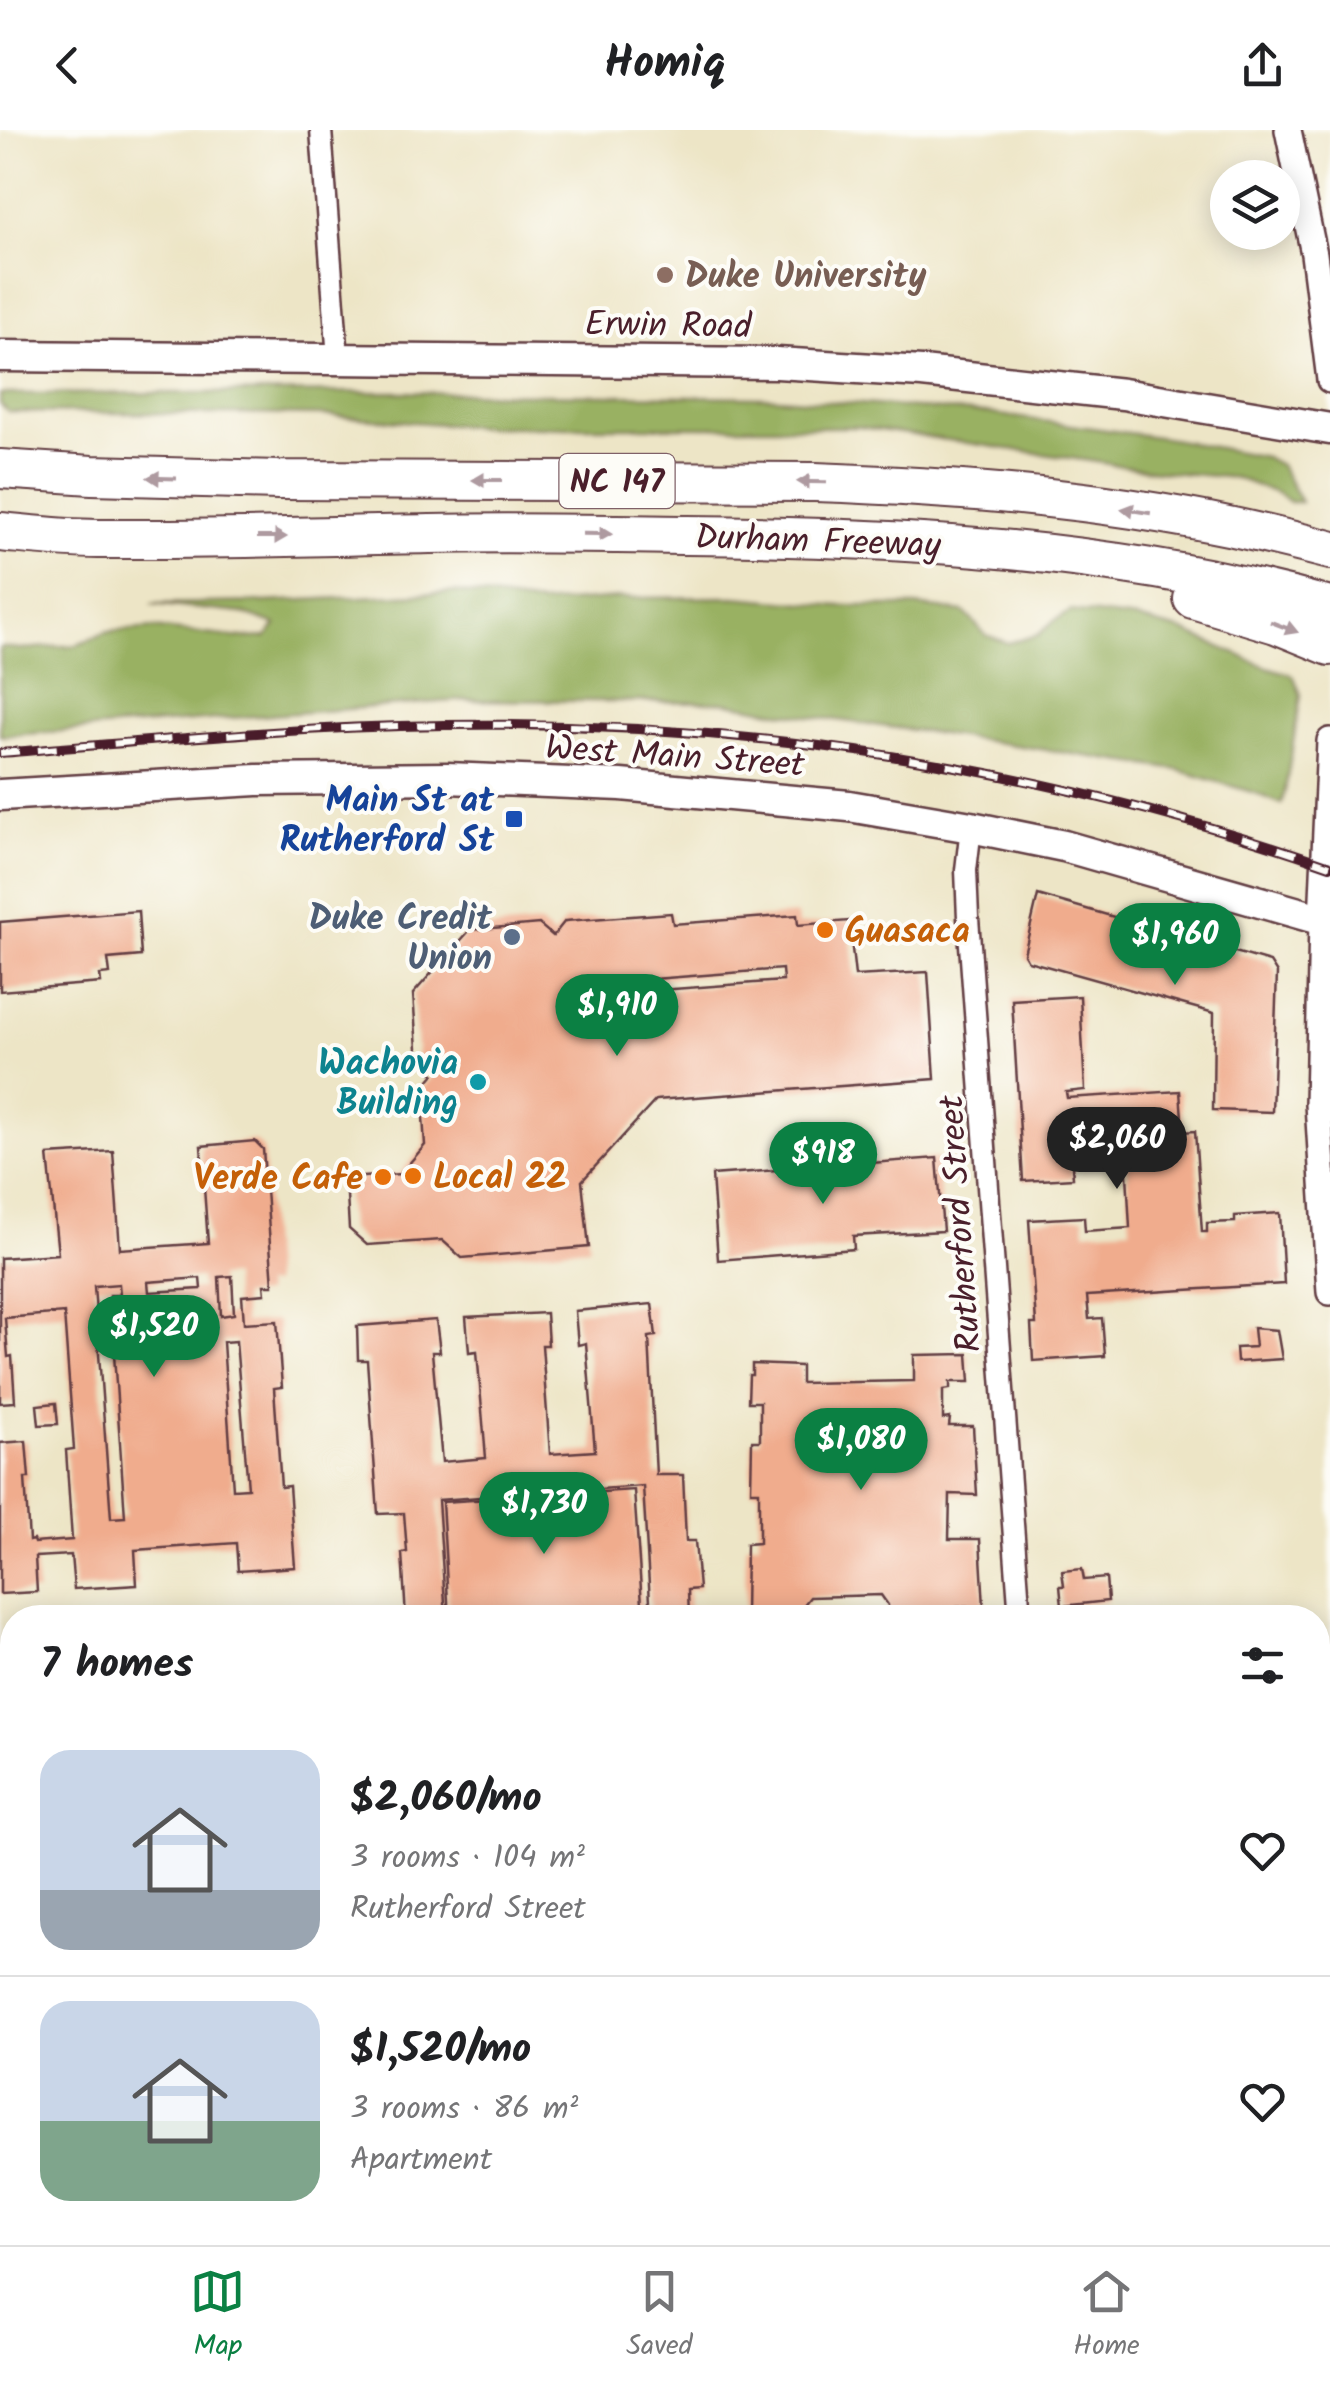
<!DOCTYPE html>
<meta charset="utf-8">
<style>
:root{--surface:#fff;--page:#f6f6f6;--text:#202124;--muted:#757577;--line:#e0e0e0;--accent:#0b8043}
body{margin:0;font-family:Kalam,sans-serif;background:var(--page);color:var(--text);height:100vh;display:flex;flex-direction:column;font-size:38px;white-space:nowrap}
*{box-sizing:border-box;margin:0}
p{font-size:32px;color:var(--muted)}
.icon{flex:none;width:55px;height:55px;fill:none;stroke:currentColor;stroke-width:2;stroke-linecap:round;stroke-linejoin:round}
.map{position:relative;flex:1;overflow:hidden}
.side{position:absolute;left:0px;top:1475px;width:1330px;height:640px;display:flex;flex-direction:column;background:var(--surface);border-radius:40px 40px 0 0;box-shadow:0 5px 25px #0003}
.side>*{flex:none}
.controls{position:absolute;left:1210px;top:30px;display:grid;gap:20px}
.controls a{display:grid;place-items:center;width:90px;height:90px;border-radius:50%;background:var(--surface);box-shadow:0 5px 25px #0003;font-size:50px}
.price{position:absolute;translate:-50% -85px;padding:0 22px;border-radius:35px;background:var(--accent);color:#fff;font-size:32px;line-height:65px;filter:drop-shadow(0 2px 5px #0008)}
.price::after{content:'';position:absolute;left:50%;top:60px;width:30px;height:22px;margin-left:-15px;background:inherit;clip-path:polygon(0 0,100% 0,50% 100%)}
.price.current{background:#222;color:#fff}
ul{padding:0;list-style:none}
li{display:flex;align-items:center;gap:30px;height:250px;padding:0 40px}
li+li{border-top:2px solid var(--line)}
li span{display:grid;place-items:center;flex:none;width:280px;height:200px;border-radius:30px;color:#555}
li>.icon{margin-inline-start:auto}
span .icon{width:120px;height:120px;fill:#fffc;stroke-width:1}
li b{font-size:42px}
h2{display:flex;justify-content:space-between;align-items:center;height:120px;padding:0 40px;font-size:42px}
header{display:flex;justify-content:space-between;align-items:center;height:130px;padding:0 40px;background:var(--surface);font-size:45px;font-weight:600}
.tab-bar{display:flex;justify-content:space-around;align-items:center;height:140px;border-top:2px solid var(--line);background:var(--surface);font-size:28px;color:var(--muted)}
.tab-bar a{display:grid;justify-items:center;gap:5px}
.tab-bar .current{color:var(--accent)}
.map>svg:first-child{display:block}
.forest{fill:#99b162;stroke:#726846;stroke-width:2.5}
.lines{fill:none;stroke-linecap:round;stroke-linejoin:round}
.stream{stroke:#48b7bf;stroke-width:6}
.building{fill:#f0ac8d;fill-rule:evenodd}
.minor-casing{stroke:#623d42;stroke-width:25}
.tertiary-casing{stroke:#623d42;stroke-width:30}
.secondary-casing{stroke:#623d42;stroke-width:35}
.primary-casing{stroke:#623d42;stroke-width:38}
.motorway-casing{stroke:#623d42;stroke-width:42}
.minor{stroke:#fff;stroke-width:20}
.tertiary{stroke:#fff;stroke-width:25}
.secondary{stroke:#fff;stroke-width:30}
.primary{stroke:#fff;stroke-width:32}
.motorway{stroke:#fff;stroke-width:38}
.rail-casing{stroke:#4a1f2b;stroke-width:10}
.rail{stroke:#fdfcf7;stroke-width:6;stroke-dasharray:19;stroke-linecap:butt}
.oneway{fill:#ae9aa0}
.education-dot{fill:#8d6e63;stroke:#fdfcf7;stroke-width:4}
.transit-dot{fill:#1a4fb4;stroke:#fdfcf7;stroke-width:4}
.food-dot{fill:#e8710a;stroke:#fdfcf7;stroke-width:4}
.service-dot{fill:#5c6f8a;stroke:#fdfcf7;stroke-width:4}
.culture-dot{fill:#0f9aa8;stroke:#fdfcf7;stroke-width:4}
.labels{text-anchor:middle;stroke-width:8;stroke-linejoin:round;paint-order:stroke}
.shield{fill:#fdfcf7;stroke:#806168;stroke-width:2.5}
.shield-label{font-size:32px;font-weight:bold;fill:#4a1f2b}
.education-label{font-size:35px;font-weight:bold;fill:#785e54;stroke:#fdfcf7;text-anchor:start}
.street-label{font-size:35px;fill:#4a1f2b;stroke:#fdfcf7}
.transit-label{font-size:35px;font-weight:bold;fill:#164399;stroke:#fdfcf7;text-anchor:end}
.service-label{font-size:35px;font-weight:bold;fill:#4e5e75;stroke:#fdfcf7;text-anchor:end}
.food-label{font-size:35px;font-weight:bold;fill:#c56008;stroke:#fdfcf7;text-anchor:start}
.culture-label{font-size:35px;font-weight:bold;fill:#0d838f;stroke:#fdfcf7;text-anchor:end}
</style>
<header><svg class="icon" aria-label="back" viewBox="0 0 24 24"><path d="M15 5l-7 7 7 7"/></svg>Homiq<svg class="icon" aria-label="share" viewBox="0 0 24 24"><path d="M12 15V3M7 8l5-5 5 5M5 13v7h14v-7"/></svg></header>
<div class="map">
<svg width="1330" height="2115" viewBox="0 0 1330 2115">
<rect width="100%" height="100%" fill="#fdfcf7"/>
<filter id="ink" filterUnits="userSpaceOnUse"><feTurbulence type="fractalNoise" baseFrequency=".01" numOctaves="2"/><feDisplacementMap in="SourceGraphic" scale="20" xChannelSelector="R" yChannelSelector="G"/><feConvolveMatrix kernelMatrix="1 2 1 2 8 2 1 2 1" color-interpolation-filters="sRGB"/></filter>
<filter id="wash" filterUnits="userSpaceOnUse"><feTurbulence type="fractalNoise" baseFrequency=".0048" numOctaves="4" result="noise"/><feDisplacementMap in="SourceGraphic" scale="40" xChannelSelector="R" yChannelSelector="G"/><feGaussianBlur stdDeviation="2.25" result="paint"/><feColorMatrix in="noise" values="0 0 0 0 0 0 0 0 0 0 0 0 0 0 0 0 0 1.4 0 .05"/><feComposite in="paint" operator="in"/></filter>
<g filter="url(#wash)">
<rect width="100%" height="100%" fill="#ede5c6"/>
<!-- forest -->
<g class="forest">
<polygon points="398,262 764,267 986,283 1172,309 1265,327 1280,335 1301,372 1290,372 1279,364 1236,348 1157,341 860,297 480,297 320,285 8,282 0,274 0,264 3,264"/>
<polygon points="456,462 540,474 619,468 735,467 841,476 916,476 964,482 986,505 1008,513 1038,505 1054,491 1071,481 1138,489 1183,501 1264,536 1293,545 1301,565 1285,661 1281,674 1255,663 1178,640 941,604 785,583 722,572 464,570 0,606 0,517 21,519 77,515 107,502 153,498 242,508 266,507 276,495 242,483 151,474 263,472"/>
</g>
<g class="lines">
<!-- stream -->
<polyline class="stream" points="876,2115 885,2102"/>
</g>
<g id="blocks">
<!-- building -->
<g class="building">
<polygon points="1038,765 1270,832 1277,843 1272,982 1213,980 1214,883 1028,831 1024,824"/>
<polygon points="138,781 141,826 108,829 110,844 100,845 101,853 0,861 0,792"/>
<path d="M671,783L673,794L797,785L798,795L849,791L855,846L928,842L935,949L656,970L582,1051L589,1117L462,1128L442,1110L367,1115L349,1099L347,1065L363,1047L400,1044L425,1015L421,959L434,944L418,932L413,864L470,800L539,794L553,806L565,791ZM782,839L783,851L605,864L615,852Z"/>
<polygon points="1080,866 1085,960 1066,962 1067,968 1180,961 1183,1002 1195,1001 1202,1102 1207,1102 1207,1093 1235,1092 1235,1086 1280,1083 1284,1154 1087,1166 1089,1189 1102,1188 1105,1226 1033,1231 1031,1194 1036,1194 1029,1090 1084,1087 1085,1101 1130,1098 1126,1026 1116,1026 1116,1033 1072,1036 1073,1048 1023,1051 1012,870"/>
<path d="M255,1011L263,1019L273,1155H264L265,1164L242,1166L244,1193L277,1191L282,1257L274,1258L281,1357L289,1356L295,1437L238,1441L236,1413L135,1420L137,1455L74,1459L71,1425L35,1427L37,1462L0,1464V1313L26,1311L29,1348H25L29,1411L33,1410L34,1413L72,1410L66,1320L74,1319L64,1183L5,1188L8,1227L12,1226L15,1272L0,1273V1128L58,1124L48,1025L113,1021L120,1119L208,1113L201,1016ZM232,1146L234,1184L221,1186L219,1147ZM200,1148L201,1159L149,1162L148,1152ZM119,1154L120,1165H110L125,1387L111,1388L94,1156ZM236,1211L248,1358L233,1359L223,1212Z"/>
<polygon points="937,1028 943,1101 853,1106 854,1119 718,1130 712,1045"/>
<polygon points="652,1174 656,1206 649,1207 656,1345 683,1345 686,1411 695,1411 699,1459 688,1460 689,1488 651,1488 643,1356 438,1370 446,1488 406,1488 402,1423 407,1422 404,1383 378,1384 367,1230 358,1230 357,1196 436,1190 440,1222 432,1222 442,1332 486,1328 477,1221 469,1222 466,1187 546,1183 548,1215 542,1215 550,1324 595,1321 586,1213 578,1215 575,1181"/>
<polygon points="1253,1198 1277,1200 1282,1229 1237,1232 1236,1218 1255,1217"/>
<polygon points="968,1224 970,1252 950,1252 950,1259 943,1260 943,1289 950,1288 949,1296 973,1296 977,1365 950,1364 949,1409 980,1409 984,1477 957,1477 951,1488 888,1488 888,1475 881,1465 810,1467 803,1476 803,1488 745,1488 746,1414 759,1413 759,1361 751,1361 752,1311 760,1311 760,1272 748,1272 749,1245 752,1245 752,1234 801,1236 801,1253 914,1251 914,1225"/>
<polygon points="56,1273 58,1294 39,1295 37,1275"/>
<polygon points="634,1360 643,1488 449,1488 442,1372"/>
<polygon points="1082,1439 1084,1450 1106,1448 1108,1471 1062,1476 1060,1456 1064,1456 1062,1441"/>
<polygon points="1330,1683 1330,1711 1318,1713 1318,1684"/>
<polygon points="1324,1742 1325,1747 1330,1746 1330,1760 1318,1763 1318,1743"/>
<polygon points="1324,1801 1325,1806 1330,1805 1330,1833 1318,1835 1318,1803"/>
<polygon points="1330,1846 1330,1875 1318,1877 1318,1849"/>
<polygon points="669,2102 678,2102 680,2114 617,2115"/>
<polygon points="747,2102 772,2102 774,2113 750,2115"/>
<polygon points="923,2102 938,2102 941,2115 909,2115 907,2106"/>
<polygon points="952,2102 980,2102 983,2115 955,2115"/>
<polygon points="1042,2102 1075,2102 1078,2114 1045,2115"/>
</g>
</g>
</g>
<g filter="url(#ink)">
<use href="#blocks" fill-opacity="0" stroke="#623d42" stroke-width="2.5"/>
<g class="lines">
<defs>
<g id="minor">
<polyline points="321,0 338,229"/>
<polyline points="971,697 966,740 968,788 1020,1488"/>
<polyline points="1318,2042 1330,2100"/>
<polyline points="712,2102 714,2115"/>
<polyline points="1017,2102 1019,2115"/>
<polyline points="1255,2115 1311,2102"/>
</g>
<g id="tertiary">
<polyline points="1288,0 1314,124 1330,250"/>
<polyline points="1330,611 1322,790 1318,974 1330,1162"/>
</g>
<g id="secondary">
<polyline points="0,226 777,233 922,242 1123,264 1330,299"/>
<polyline points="0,665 257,650 447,648 621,655 849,676 971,697 1064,716 1330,792"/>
</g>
<g id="primary">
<polyline points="1318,1592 1330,1591"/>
<polyline points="0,1903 12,1900"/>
</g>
<g id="motorway">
<path d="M0,339L92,345L278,350L815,352C955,357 1096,368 1233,397C1266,404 1298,412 1330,420"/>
<path d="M0,402C32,405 65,409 98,409C208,410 319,406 430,404C516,402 601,404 687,405C903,407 1121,419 1330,477"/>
<polyline points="1193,469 1276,494 1330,516"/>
</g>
</defs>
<!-- minor casing -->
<use href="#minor" class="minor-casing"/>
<!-- tertiary casing -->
<use href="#tertiary" class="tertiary-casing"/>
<!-- secondary casing -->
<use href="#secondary" class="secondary-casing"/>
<!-- primary casing -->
<use href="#primary" class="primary-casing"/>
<!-- motorway casing -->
<use href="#motorway" class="motorway-casing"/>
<!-- minor -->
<use href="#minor" class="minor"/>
<!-- tertiary -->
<use href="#tertiary" class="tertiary"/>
<!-- secondary -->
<use href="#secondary" class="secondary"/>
<!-- primary -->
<use href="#primary" class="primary"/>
<!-- motorway -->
<use href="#motorway" class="motorway"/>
<defs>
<path id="rail" d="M0,623C148,611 297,597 445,595C745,590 1047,637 1330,736"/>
</defs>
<!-- rail casing -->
<use href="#rail" class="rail-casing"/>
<!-- rail -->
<use href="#rail" class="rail"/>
</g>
<!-- one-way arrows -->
<defs><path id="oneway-solid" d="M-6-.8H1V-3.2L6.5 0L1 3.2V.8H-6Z" transform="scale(2.5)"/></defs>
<g class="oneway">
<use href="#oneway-solid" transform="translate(162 348) rotate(-178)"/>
<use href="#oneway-solid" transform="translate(487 350) rotate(-180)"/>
<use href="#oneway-solid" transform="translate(812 352) rotate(-179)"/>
<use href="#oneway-solid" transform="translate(1136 381) rotate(-171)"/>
<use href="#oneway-solid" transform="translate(597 404) rotate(1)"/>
<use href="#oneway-solid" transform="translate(272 407)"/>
<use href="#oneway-solid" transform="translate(1284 497) rotate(21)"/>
</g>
</g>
<!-- markers -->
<circle class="education-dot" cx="665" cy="145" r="10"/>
<rect class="transit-dot" x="504" y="679" width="20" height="20" rx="5"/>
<g class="food-dot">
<circle cx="825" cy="800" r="10"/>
<circle cx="413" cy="1046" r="10"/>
<circle cx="383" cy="1047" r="10"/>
</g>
<circle class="service-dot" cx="512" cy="807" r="10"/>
<circle class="culture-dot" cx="478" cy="952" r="10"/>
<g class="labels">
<!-- shield labels -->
<rect class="shield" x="559.5" y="324" width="115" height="54" rx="8"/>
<g class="shield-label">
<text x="617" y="362">NC 147</text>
</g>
<!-- education labels -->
<g class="education-label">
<text x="685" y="157">Duke University</text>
</g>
<!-- street labels -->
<g class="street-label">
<text transform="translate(668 194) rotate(1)" y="12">Erwin Road</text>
<text transform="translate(818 410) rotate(2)" y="12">Durham Freeway</text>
<text transform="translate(675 625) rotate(4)" y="12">West Main Street</text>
<text transform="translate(959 1094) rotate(-94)" y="12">Rutherford Street</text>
</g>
<!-- transit labels -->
<g class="transit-label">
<text x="494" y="681">Main St at<tspan x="494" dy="40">Rutherford St</tspan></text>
</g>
<!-- service labels -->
<g class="service-label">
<text x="492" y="799">Duke Credit<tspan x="492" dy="40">Union</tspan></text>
</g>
<!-- food labels -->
<g class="food-label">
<text x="845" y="812">Guasaca</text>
<text x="433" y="1058">Local 22</text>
<text x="363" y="1059" text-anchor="end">Verde Cafe</text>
</g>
<!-- culture labels -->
<g class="culture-label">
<text x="458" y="944">Wachovia<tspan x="458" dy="40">Building</tspan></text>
</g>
</g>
</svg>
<div class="controls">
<a><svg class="icon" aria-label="layers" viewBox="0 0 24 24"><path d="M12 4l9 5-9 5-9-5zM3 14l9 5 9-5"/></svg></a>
</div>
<b class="price" style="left:1175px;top:858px">$1,960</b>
<b class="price" style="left:617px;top:929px">$1,910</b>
<b class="price current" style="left:1117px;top:1062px">$2,060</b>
<b class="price" style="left:823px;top:1077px">$918</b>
<b class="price" style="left:154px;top:1250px">$1,520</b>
<b class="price" style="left:861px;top:1363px">$1,080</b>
<b class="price" style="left:544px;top:1427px">$1,730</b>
<section class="side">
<h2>7 homes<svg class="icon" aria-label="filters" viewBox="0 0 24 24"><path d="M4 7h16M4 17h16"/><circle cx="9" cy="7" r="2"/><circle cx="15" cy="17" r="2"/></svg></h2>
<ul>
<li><span style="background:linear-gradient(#c9d6e8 70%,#9aa5b1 0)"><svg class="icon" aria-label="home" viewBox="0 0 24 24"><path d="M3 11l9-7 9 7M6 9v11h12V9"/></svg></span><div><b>$2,060/mo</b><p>3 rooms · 104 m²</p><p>Rutherford Street</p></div><svg class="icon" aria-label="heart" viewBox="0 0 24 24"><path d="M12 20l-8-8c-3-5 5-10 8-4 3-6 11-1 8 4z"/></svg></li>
<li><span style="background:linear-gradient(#c9d6e8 60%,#7fa58c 0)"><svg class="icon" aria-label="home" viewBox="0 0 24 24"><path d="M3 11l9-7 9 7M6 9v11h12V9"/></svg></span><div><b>$1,520/mo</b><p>3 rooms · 86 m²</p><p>Apartment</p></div><svg class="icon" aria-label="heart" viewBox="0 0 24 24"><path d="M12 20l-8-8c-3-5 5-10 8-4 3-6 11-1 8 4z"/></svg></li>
</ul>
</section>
</div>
<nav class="tab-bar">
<a class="current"><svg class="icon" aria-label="map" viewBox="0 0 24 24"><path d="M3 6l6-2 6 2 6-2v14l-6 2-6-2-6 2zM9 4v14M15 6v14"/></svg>Map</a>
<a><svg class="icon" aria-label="saved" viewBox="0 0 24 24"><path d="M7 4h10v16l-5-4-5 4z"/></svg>Saved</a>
<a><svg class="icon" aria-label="home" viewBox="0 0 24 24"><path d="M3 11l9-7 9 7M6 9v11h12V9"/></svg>Home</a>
</nav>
